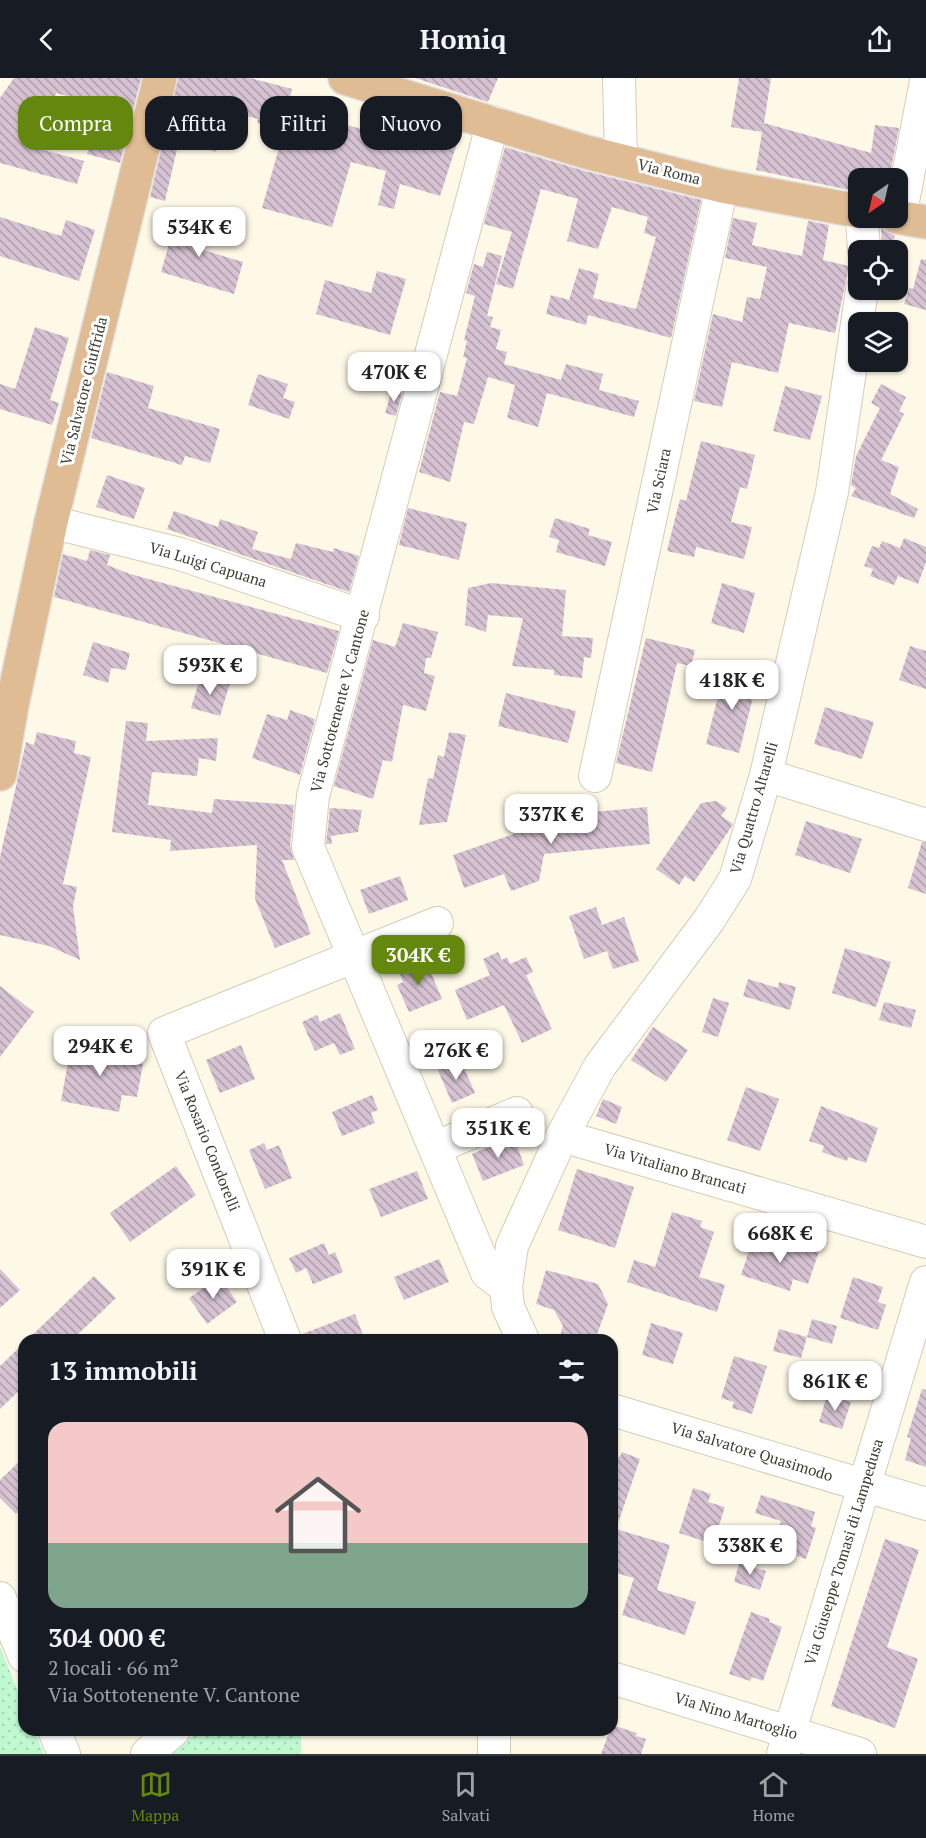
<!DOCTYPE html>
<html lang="it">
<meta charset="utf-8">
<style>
:root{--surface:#171b24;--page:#20242c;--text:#f1f3f6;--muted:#9ea1a6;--line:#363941;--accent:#63880d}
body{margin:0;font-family:"PT Serif",serif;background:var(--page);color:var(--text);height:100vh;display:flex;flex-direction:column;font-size:22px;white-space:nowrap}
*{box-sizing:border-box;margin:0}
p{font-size:20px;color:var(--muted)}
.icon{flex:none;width:33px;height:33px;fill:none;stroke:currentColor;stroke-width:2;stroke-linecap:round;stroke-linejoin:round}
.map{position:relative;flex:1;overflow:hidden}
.panel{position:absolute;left:18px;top:1256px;width:600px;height:402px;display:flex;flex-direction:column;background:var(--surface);border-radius:18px;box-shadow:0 2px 4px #0004}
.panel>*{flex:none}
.hud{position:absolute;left:18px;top:18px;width:600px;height:54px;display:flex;gap:12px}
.needle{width:39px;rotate:214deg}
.controls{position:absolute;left:848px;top:90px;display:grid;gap:12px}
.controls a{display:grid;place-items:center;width:60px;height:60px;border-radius:12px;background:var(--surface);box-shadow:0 2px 4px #0004;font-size:30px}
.price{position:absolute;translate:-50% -51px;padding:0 14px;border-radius:12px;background:#fff;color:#222;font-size:20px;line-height:39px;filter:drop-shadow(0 2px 3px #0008)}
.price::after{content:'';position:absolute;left:50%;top:36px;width:18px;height:14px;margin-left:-9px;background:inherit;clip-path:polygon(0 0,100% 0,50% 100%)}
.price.current{background:var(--accent);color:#fff}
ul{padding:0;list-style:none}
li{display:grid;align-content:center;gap:12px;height:318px;padding:0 30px}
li+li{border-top:2px solid var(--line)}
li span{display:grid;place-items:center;height:186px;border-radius:18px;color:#555}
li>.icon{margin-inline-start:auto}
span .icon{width:108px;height:108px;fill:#fffc;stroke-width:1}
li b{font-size:26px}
h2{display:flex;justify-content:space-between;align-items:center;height:72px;padding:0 30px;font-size:26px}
.tag{padding:0 21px;border-radius:18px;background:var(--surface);box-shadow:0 2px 4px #0004;font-size:21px;line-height:54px}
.tag.current{background:var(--accent);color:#fff}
header{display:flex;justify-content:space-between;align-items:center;height:78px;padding:0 30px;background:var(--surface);font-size:27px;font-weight:700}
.tab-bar{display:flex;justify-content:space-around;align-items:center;height:84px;border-top:2px solid var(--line);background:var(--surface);font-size:16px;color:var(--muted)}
.tab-bar a{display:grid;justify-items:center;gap:3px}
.tab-bar .current{color:var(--accent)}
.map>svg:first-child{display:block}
.grass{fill:url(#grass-dots)}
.building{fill:url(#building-back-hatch)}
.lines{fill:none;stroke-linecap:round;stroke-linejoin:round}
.minor-casing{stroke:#d3cdb7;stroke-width:34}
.major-casing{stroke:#e0e0df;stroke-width:36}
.minor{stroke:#fff;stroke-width:32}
.major{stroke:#e0bc95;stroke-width:33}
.labels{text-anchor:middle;stroke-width:6;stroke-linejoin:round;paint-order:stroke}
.street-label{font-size:15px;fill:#3f3d34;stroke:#fff}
</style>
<header><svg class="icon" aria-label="back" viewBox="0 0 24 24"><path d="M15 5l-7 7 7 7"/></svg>Homiq<svg class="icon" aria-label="share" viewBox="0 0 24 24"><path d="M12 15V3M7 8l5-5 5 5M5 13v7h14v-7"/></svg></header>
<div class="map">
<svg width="926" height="1676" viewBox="0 0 926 1676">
<defs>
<pattern id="grass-dots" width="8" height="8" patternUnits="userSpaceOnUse" patternTransform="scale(1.5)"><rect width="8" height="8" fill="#c0f9d0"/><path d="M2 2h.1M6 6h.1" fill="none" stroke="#a6d6b3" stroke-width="1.8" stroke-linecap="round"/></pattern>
<pattern id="building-back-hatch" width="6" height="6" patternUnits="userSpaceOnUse" patternTransform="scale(1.5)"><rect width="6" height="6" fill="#d6c2d2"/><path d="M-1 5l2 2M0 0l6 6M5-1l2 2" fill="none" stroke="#af9fab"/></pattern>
</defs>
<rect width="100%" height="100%" fill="#fef9e7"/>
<!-- grass -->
<g class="grass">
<polygon points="0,1569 24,1628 24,1652 34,1652 44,1676 0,1676"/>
<polygon points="199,1652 301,1652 301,1676 172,1676"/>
</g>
<!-- building -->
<g class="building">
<polygon points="14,0 141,0 120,85 87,76 102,27 56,15 40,71 84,83 77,106 0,85 0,20"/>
<polygon points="178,0 250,0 292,11 282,52 257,45 258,41 227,33 216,74 179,63 165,123 150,119"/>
<polygon points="415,0 498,0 488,24"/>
<polygon points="739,0 771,0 764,45 871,75 875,47 899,50 890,96 869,93 867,100 858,100 858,114 756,92 762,54 731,49"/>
<polygon points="401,40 460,56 440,118 400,106 394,131 378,127 386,93 351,84 332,149 262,130 286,45 336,58 339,45 396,60"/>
<polygon points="505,69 581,92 701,122 671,260 588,237 586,247 546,236 551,217 569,222 579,190 599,196 593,220 636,231 656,159 644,155 648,139 612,129 598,171 567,163 578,121 541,111 513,211 496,206 512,154 484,146"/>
<polygon points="177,138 210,147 203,172 243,184 234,216 161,194"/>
<polygon points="0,139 61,158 66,142 95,152 79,203 0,178"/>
<polygon points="733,140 757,145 752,167 802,178 808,143 829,147 823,182 849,188 835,255 789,245 778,295 732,284 722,329 694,323 713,236 742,244 747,219 760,221 767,189 725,180"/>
<polygon points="881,149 895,158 892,170 882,168"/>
<polygon points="487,174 502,178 487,238 493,239 490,249 501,252 496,271 507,274 504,286 561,302 566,286 603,296 599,312 639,323 634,339 547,315 538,349 507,340 515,307 488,299 474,346 464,344 450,404 419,394 440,314 457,318 467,280 463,279 467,263 464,262 475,218 466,215 474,186 483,189"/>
<polygon points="921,181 926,182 926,232 904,226 909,210 913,211"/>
<polygon points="377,193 406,201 390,257 316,236 325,202 371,215"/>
<polygon points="35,249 69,260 50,322 59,325 52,347 0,331 0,306 15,311"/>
<polygon points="107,294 154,308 148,330 220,351 210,385 185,378 182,387 91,360"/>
<polygon points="258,296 288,306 283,320 295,324 289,341 248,327"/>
<polygon points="881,306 906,319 899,333 904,336 881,382 899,389 890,416 918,431 914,440 851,418 856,410 851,407 856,378 880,330 871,325"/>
<polygon points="785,308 822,318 810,362 773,353"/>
<polygon points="392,312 402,315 396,338 385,335"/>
<polygon points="701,363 755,377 747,411 740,409 731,444 752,449 744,481 696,469 694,479 667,473 680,421 686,423"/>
<polygon points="107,397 145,410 134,441 96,429"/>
<polygon points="408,430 467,445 459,482 399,467"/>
<polygon points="174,433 218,449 220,441 258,454 252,471 291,481 296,465 333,474 334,470 359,478 349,514 167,451"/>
<polygon points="555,440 590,451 588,457 612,464 605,488 556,474 559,462 549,459"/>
<polygon points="904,460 926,469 926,484 918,506 898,498 894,507 870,498 873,491 864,488 872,468 879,470 882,463 900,470"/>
<polygon points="90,472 110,477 107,487 130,496 339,553 327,595 54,519 63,476 87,483"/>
<polygon points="491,505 566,512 562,558 593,560 591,580 584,579 582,600 554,597 554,592 512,588 523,540 488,537 486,554 465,547 468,510"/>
<polygon points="722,505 755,515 744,555 711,545"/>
<polygon points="403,545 438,554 431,580 426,580 424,595 435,598 426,633 403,627 392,684 383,682 373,721 334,708 373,562 395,569"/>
<polygon points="646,560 695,572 691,588 677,585 652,694 616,685"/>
<polygon points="93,564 130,575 126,592 111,590 108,605 83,597"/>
<polygon points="910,568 926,573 926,611 899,602"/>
<polygon points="725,591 758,599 739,675 706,666"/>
<polygon points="201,597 230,605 220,638 191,630"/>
<polygon points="506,615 576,633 568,665 498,648"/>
<polygon points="825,629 874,644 862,681 814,666"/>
<polygon points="290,632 315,641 300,697 252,680 267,636 287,642"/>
<polygon points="126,643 148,645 146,663 218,660 216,683 199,680 197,698 152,694 148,727 212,735 214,721 294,727 290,767 294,782 282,782 311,856 275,870 255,821 257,767 170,773 171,762 112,754"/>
<polygon points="37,654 76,663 74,675 91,679 63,806 77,809 73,828 80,882 49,868 0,857 0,779 26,664 34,667"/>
<polygon points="449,654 466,657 447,744 419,747 428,700 433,701 438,677 444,679"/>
<polygon points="716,723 727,730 721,738 733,746 732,748 694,804 685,798 679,807 656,791 701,725"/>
<polygon points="647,729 650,766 544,776 539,803 511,813 504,796 464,810 453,777 572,736"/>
<polygon points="330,730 362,732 358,754 331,758 332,766 326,766"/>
<polygon points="806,743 862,761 850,795 795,777"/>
<polygon points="922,764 926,764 926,816 908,810"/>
<polygon points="400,798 408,822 369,836 360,812"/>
<polygon points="596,829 602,847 624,839 639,883 613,891 607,873 584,881 569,838"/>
<polygon points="845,870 891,884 876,929 832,915"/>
<polygon points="498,874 502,882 507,879 510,886 526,879 533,894 526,897 552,951 522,965 504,927 467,942 455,912 490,897 483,881"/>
<polygon points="425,880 442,921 409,934 397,907 403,904 398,891"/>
<polygon points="748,901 778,910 779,904 796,909 790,932 743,918"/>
<polygon points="0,908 34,934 0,979"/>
<polygon points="713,920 729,925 718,959 702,954"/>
<polygon points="884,924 916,932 911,950 879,942"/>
<polygon points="340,935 355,971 340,977 334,965 315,973 302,944 317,937 320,944"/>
<polygon points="653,949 688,972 666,1004 631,982"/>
<polygon points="72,962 130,975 128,983 143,986 137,1019 122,1017 119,1034 61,1023"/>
<polygon points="241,967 255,1001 220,1015 206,982"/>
<polygon points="460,981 475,1015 452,1025 437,990"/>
<polygon points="746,1009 779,1021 760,1073 727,1062"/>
<polygon points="372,1017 378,1032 371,1035 375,1045 342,1058 332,1034"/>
<polygon points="603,1021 622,1029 616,1046 596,1038"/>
<polygon points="821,1028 878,1050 866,1085 848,1079 847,1083 822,1074 824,1068 809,1063"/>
<polygon points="514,1059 524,1087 483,1103 472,1076"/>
<polygon points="264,1065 267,1072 279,1067 292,1100 265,1111 249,1072"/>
<polygon points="176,1088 196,1117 130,1164 110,1135"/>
<polygon points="577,1091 634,1109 615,1170 558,1152"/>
<polygon points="417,1093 428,1121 381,1139 369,1111"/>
<polygon points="672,1134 702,1143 700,1149 714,1154 699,1199 725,1207 717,1234 627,1204 634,1182 655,1189"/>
<polygon points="783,1161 819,1173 808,1206 793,1201 790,1213 741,1197 752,1164 780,1173"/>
<polygon points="324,1165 329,1177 335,1174 343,1194 313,1206 306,1190 296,1195 289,1180"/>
<polygon points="439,1181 449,1204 404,1222 394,1199"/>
<polygon points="0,1191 20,1212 0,1230"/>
<polygon points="546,1192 598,1206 608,1226 595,1262 559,1262 563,1248 554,1232 536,1226"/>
<polygon points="94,1198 116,1220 72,1262 27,1262"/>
<polygon points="219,1199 237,1224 207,1246 189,1220"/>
<polygon points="853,1199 883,1209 878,1224 886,1227 878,1252 840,1240"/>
<polygon points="355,1236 365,1262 303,1262 302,1256"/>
<polygon points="812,1241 837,1248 832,1266 807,1259"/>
<polygon points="651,1245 683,1255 673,1286 642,1277"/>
<polygon points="779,1251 807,1259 801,1280 773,1273"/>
<polygon points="24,1265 24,1308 0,1331 0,1288"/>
<polygon points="734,1278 767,1288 752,1336 732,1330 734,1324 721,1320"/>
<polygon points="922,1311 926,1312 926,1389 905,1382 911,1360 907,1359"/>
<polygon points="827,1317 851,1324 842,1351 819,1344"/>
<polygon points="622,1374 640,1381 616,1451 670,1467 657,1512 696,1524 685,1557 622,1537 634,1500 612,1494 612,1377 620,1379"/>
<polygon points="24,1379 24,1428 16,1436 0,1420 0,1402"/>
<polygon points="693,1410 711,1416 708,1424 725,1429 713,1466 679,1455"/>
<polygon points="761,1417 815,1434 811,1448 816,1450 806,1481 777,1471 781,1459 777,1457 781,1443 755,1435"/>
<polygon points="885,1461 919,1472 887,1569 918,1581 895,1650 831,1628"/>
<polygon points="739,1485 766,1493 760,1512 734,1504"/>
<polygon points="751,1534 770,1541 769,1544 782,1549 763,1603 752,1599 750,1603 729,1596"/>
<polygon points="612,1647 637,1655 636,1658 646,1661 641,1676 601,1676"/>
</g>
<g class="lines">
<defs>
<g id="minor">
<polyline points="619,0 621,82"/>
<polyline points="493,44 313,718 308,769 487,1195 506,1209"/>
<polyline points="900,139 926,3"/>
<polyline points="862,140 864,172"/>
<polyline points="51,444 180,476 363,538"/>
<polyline points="766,697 926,747"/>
<polyline points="595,698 722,108"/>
<polyline points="562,1058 926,1164"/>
<polyline points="435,1070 517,1035"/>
<polyline points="285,1262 164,955 437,845"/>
<polyline points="523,1262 508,1229 506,1209 512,1168 562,1058 600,988 709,842 735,801 766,697 832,414 862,212"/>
<polyline points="612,1332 926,1426"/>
<polyline points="0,1520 24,1578"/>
<polyline points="612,1600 860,1676"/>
<polyline points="54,1652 64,1676"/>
<polyline points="494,1652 494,1676"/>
<polyline points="147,1676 174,1652"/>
<polyline points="783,1676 926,1204"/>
</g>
<g id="major">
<polyline points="345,0 586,74 722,108 858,133"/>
<polyline points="897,139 926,144"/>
<polyline points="0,696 12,627 51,444 160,0"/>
</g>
</defs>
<!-- minor casing -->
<use href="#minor" class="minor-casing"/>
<!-- major casing -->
<use href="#major" class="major-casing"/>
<!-- minor -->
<use href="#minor" class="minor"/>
<!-- major -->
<use href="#major" class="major"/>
</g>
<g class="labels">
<!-- street labels -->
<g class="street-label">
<text transform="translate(669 94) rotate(14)" y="5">Via Roma</text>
<text transform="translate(84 313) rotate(-76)" y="5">Via Salvatore Giuffrida</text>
<text transform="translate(659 403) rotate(-78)" y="5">Via Sciara</text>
<text transform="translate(208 487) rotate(17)" y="5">Via Luigi Capuana</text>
<text transform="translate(340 623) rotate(-75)" y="5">Via Sottotenente V. Cantone</text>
<text transform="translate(754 730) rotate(-74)" y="5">Via Quattro Altarelli</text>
<text transform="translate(207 1063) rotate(68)" y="5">Via Rosario Condorelli</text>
<text transform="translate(675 1091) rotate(16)" y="5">Via Vitaliano Brancati</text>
<text transform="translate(752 1374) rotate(17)" y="5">Via Salvatore Quasimodo</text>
<text transform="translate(844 1474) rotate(-73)" y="5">Via Giuseppe Tomasi di Lampedusa</text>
<text transform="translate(736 1638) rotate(17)" y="5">Via Nino Martoglio</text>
</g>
</g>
</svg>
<div class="controls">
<a><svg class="needle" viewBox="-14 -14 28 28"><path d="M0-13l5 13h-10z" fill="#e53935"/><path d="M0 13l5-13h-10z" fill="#9ea1a6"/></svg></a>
<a><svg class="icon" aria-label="locate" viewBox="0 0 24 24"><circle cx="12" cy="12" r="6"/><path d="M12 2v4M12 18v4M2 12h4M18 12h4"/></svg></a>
<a><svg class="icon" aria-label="layers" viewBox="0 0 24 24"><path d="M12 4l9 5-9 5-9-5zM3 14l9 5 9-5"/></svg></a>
</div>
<b class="price" style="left:199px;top:180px">534K €</b>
<b class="price" style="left:394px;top:325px">470K €</b>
<b class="price" style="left:210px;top:618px">593K €</b>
<b class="price" style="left:732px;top:633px">418K €</b>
<b class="price" style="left:551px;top:767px">337K €</b>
<b class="price current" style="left:418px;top:908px">304K €</b>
<b class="price" style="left:100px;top:999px">294K €</b>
<b class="price" style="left:456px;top:1003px">276K €</b>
<b class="price" style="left:498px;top:1081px">351K €</b>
<b class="price" style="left:780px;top:1186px">668K €</b>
<b class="price" style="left:213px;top:1222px">391K €</b>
<b class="price" style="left:835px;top:1334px">861K €</b>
<b class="price" style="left:750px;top:1498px">338K €</b>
<div class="hud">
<a class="tag current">Compra</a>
<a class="tag">Affitta</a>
<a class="tag">Filtri</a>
<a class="tag">Nuovo</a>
</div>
<section class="panel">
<h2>13 immobili<svg class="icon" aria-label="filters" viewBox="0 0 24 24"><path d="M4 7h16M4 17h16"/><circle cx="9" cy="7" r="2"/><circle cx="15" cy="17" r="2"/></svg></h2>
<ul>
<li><span style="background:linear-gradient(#f6c9c9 65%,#7fa58c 0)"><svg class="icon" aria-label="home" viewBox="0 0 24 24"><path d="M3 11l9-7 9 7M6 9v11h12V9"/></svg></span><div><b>304 000 €</b><p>2 locali · 66 m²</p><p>Via Sottotenente V. Cantone</p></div></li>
</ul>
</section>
</div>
<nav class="tab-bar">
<a class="current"><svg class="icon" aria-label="map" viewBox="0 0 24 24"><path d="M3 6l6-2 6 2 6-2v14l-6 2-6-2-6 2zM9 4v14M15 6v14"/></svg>Mappa</a>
<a><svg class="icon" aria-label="saved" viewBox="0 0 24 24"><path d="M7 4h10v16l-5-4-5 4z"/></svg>Salvati</a>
<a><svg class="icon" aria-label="home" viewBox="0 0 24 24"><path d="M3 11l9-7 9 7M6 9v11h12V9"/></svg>Home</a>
</nav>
